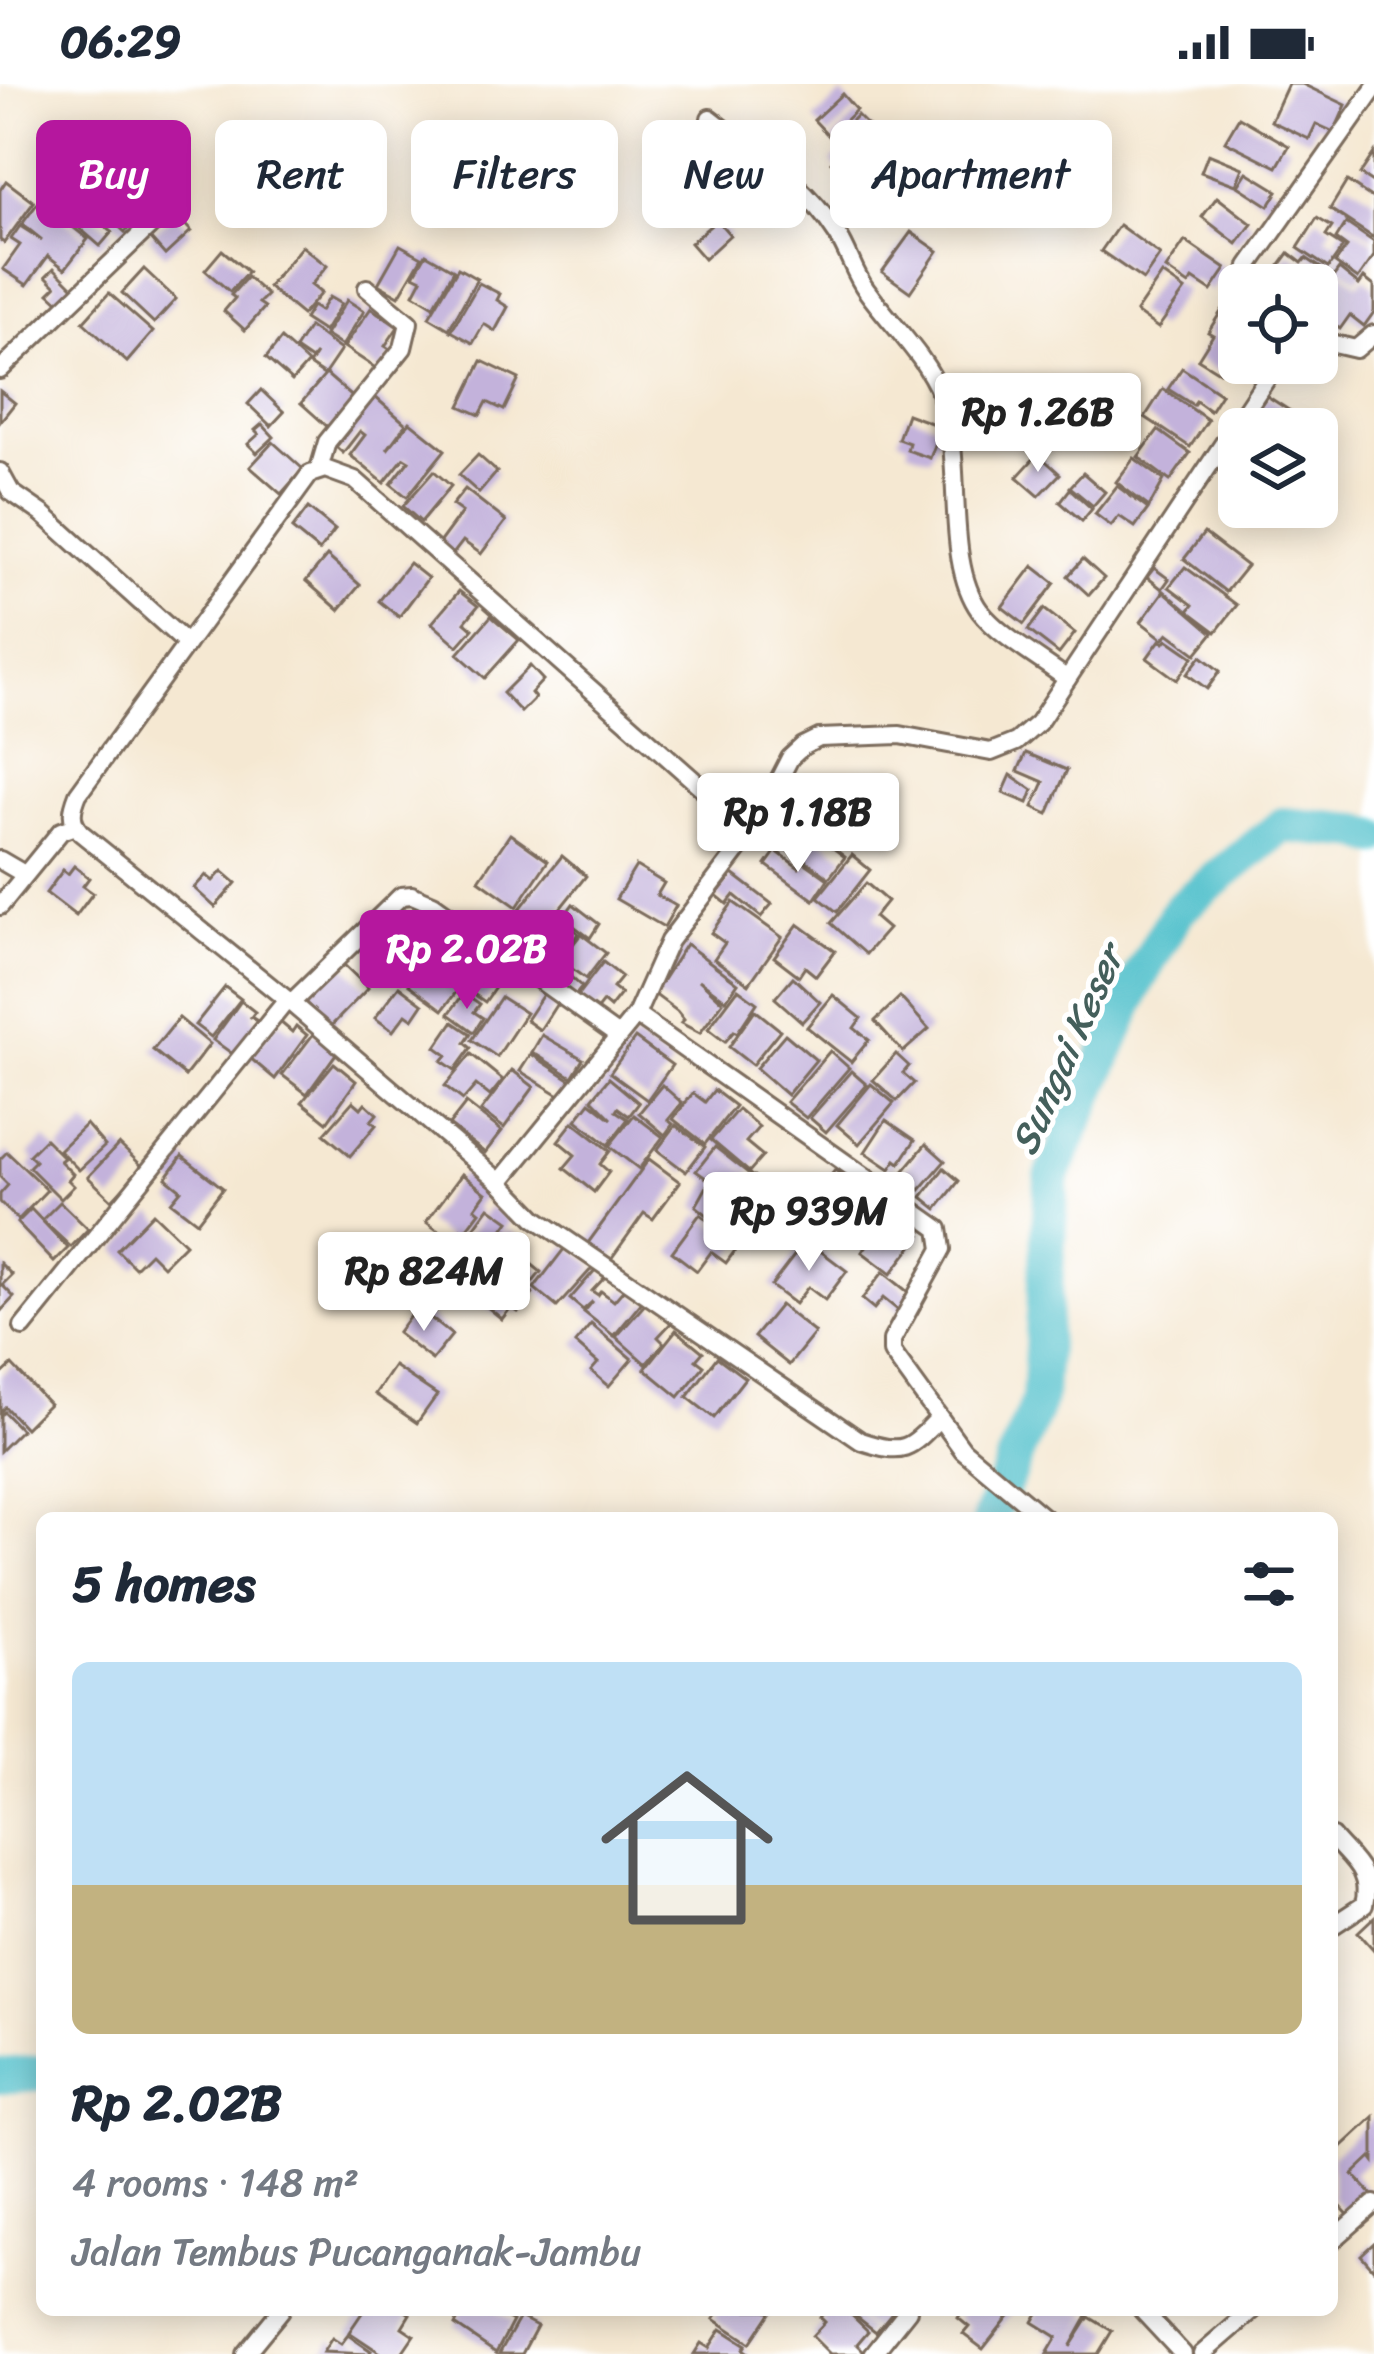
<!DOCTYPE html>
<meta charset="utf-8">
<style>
:root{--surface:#fff;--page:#f6f6f7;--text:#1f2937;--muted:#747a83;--line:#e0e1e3;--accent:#b5179e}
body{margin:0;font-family:Sriracha,sans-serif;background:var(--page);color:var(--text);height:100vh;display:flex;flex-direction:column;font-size:45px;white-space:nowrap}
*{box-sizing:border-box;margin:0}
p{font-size:39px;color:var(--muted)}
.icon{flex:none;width:66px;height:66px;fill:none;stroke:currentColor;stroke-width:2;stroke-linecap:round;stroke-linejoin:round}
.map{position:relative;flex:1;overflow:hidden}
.sheet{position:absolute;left:36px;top:1428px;width:1302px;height:804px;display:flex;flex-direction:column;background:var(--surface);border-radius:18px;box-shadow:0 6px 30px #0003}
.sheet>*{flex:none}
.hud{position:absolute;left:36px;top:36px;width:1302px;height:108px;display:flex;gap:24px}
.fabs{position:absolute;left:1218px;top:180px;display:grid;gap:24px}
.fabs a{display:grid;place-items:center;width:120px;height:120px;border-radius:18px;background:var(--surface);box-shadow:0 6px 30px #0003;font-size:60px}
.price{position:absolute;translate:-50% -102px;padding:0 27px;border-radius:12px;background:#fff;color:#222;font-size:39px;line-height:78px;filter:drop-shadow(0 3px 6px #0008)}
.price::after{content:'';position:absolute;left:50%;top:72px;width:36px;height:27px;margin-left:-18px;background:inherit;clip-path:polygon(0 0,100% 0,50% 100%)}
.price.selected{background:var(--accent);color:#fff}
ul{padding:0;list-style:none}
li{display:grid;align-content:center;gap:24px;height:636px;padding:0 36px}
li+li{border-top:3px solid var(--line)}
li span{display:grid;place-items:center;height:372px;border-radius:18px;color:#555}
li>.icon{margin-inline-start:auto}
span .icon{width:216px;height:216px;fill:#fffc;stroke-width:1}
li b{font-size:51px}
h2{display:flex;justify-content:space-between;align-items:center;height:144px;padding:0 36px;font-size:51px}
.pill{padding:0 42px;border-radius:18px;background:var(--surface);box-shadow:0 6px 30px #0003;font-size:42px;line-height:108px}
.pill.selected{background:var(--accent);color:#fff}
.status{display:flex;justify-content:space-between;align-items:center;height:84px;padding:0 60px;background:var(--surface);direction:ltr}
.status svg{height:33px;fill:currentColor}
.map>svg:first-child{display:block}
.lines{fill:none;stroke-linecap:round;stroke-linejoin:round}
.river{stroke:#56c2cd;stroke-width:36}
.building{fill:#c3b2db}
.street-casing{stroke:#7c6c5d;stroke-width:22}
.street{stroke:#fff;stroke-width:16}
.labels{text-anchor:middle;stroke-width:10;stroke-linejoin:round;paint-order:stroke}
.water-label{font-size:39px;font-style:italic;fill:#445f5b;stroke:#fff}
</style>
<div class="status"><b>06:29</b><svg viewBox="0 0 49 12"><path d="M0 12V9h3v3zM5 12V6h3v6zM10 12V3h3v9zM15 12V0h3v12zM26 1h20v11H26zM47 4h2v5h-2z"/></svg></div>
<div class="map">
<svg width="1374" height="2270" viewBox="0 0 1374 2270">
<rect width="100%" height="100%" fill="#fff"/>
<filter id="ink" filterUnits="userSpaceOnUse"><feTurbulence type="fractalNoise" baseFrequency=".00833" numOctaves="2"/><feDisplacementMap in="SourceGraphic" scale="24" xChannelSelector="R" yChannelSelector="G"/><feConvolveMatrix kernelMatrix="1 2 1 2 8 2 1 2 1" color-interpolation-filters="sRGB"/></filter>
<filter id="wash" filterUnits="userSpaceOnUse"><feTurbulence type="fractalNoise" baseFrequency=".004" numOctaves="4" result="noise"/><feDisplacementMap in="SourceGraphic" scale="48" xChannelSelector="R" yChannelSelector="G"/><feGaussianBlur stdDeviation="2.7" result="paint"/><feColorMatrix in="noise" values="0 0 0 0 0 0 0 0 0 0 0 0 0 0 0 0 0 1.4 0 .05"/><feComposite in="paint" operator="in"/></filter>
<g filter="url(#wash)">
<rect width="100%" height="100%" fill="#f5e8d2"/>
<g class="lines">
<!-- river -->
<g class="river">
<polyline points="990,1434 1039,1315 1052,1093 1138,896 1179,825 1283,741 1361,748 1374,753"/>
<polyline points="0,1992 42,1989"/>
</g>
</g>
<g id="blocks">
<!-- building -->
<g class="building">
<polygon points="1288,0 1302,0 1346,21 1334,48 1316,40 1309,55 1271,37"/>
<polygon points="842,10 856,26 829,52 814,36"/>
<polygon points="857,31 886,60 850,97 831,78 843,67 832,57"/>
<polygon points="1239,33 1289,62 1277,83 1225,57"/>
<polygon points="121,43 130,50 109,81 103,77 96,88 73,72 92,44 111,57"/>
<polygon points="702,49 729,77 709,95 683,67"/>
<polygon points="134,51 184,91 168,111 131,82 124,92 110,81"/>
<polygon points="680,69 699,88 683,105 663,85"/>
<polygon points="1374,69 1374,99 1360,90"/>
<polygon points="1208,70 1243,84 1236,101 1201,88"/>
<polygon points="1247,88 1278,107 1269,122 1238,102"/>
<polygon points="79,92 93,104 102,94 142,128 125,148 106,131 103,135 68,105"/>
<polygon points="6,97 34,118 4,159 0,156 0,106"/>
<polygon points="1347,97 1374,115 1374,154 1330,125"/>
<polygon points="67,109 112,148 100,162 55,123"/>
<polygon points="1217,113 1252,140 1237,160 1202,133"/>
<polygon points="37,120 47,129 50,125 88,155 65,185 48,172 27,201 3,185 20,161 11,155 20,142 42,156 22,140"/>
<polygon points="175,130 191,147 165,171 149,153"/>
<polygon points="1317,134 1332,143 1326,152 1343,163 1328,184 1298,164"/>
<polygon points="717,136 730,151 704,175 690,159"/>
<polygon points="1346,139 1374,158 1374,172 1358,195 1335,179 1347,163 1336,155"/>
<polygon points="1119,141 1160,171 1143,196 1101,167"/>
<polygon points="911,148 938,167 910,208 882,188"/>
<polygon points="1185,157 1226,185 1211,207 1193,195 1189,201 1166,185"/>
<polygon points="400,161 422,173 399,212 378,200"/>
<polygon points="302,162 327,182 311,201 321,209 302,231 268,203"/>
<polygon points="222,166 248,188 230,208 205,186"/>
<polygon points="1289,169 1302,179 1306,174 1330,190 1317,209 1317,201 1278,201 1270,195"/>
<polygon points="426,170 454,186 434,222 414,210 422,195 414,191"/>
<polygon points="54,184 74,204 60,219 49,209 56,202 46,192"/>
<polygon points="458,184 477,195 449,245 429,233"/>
<polygon points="144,185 176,215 154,239 122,209"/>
<polygon points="1339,185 1359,201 1364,194 1374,202 1374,228 1364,242 1350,231 1340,245 1317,228 1317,215"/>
<polygon points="1162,190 1185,206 1158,244 1136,228"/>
<polygon points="247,193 267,211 259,219 265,223 245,246 224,227 235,214 231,211"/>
<polygon points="479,199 500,210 497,216 508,223 495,247 484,240 473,259 451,247"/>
<polygon points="109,209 153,248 127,278 83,238"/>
<polygon points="329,213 341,220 324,248 304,235 312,222 320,227"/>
<polygon points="347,216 364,227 342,262 325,251"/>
<polygon points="371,224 398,243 385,262 393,267 380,287 344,263"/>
<polygon points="1222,226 1239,237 1239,274 1232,269 1219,288 1198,275 1213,251 1208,248"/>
<polygon points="309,243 341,266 324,291 309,281 316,270 311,276 295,265"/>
<polygon points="281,255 308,279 292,297 266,274"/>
<polygon points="482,277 519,295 504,326 487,318 480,331 460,322"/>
<polygon points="1182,284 1221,310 1210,327 1196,317 1193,321 1168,305"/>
<polygon points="326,290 357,317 331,346 301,319"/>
<polygon points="1163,305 1208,336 1190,363 1145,333"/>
<polygon points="261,306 284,328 271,342 248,320"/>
<polygon points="0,307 15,319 0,338"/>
<polygon points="1267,312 1304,336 1298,345 1258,345 1249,339"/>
<polygon points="375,313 406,340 387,366 410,338 445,366 407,413 391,400 409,377 404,374 384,399 350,371 365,351 360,347 343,369 336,363"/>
<polygon points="907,330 942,343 930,374 907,366 909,359 898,355"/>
<polygon points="262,340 274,353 257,369 248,360 259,350 255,346"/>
<polygon points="1158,346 1190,369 1170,397 1138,373"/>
<polygon points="273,358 303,385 281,410 250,383"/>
<polygon points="1038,370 1060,390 1039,412 1017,393"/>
<polygon points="478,371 497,388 479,409 459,391"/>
<polygon points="1134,374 1164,396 1149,423 1116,398"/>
<polygon points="434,387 451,402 421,438 403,422"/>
<polygon points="1083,389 1105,408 1093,422 1070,403"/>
<polygon points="1117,402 1148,425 1135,443 1119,432 1111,442 1095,430"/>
<polygon points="465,405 506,437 481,470 463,457 450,474 436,463 462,428 452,421"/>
<polygon points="1070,405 1092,425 1082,437 1060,418"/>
<polygon points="308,424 335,446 319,467 292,445"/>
<polygon points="1204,449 1247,482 1226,508 1184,475"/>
<polygon points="327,472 360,501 339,526 306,497"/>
<polygon points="1083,475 1104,494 1089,511 1068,492"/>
<polygon points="409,479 428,494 399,533 379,517"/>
<polygon points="1033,482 1055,499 1024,540 1002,523"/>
<polygon points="1185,483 1237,521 1216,548 1188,527 1193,521 1169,503"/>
<polygon points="1154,484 1169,495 1162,505 1147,493"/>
<polygon points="459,507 478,522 465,538 473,545 458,562 432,539"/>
<polygon points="1164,507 1213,549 1196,570 1168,549 1163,555 1141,538"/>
<polygon points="1044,525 1075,549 1059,570 1028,546"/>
<polygon points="491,532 519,556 485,594 458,570"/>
<polygon points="1167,555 1193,573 1177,596 1147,574 1160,556 1164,559"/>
<polygon points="1201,572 1220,587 1207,605 1187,590"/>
<polygon points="530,582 543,596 531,609 535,614 521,628 503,609"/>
<polygon points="1026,669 1067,686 1048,730 1033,723 1044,698 1018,687"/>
<polygon points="1011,691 1033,706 1028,719 1003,709"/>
<polygon points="796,736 845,773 829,794 780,757"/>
<polygon points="510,750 548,777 517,823 479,796"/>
<polygon points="776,767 799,784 804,778 828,795 814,816 766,781"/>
<polygon points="852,771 870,786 837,828 818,813"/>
<polygon points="562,772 586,792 535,856 511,836"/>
<polygon points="74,782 89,794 83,802 93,809 76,832 46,809 63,786 68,790"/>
<polygon points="636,782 664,799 657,811 676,822 664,843 616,815"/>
<polygon points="222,787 236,799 215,823 194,804 206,791 213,797"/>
<polygon points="733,790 772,820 761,833 734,811 727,820 716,811"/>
<polygon points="866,799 887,817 874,833 888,845 866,870 831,839"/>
<polygon points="733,818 782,853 749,900 714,875 725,859 711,849"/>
<polygon points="573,820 599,840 590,854 563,834"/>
<polygon points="557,834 578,849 566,869 581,850 606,869 586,895 539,861"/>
<polygon points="400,840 428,862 401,897 373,875"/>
<polygon points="798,840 835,867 816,892 805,883 799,892 774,873"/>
<polygon points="439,859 461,874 446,895 459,904 443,926 409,901"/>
<polygon points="686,860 738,899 726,916 699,896 723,918 700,949 681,939 684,936 677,927 654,910"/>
<polygon points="491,865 512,879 485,918 465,904"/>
<polygon points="339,876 368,904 330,943 301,914"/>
<polygon points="603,878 622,893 613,904 621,910 610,924 603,918 595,928 576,913"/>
<polygon points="793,893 820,918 802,938 775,914"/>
<polygon points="572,894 582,903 575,912 564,902"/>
<polygon points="399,902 423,920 413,935 406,930 393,947 375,934"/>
<polygon points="225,903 241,915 211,953 195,941"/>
<polygon points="738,905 757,919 737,949 734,947 725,958 708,945"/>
<polygon points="464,909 480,920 474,928 483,934 474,948 449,930"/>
<polygon points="544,909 558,918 540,946 526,936"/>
<polygon points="833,911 861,934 854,944 869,956 851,978 807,943"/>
<polygon points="501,913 526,929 497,973 472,956"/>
<polygon points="900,913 929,945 903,968 875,937"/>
<polygon points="241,917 255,928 251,933 259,938 234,971 213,956"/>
<polygon points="755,926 780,946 752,981 729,963"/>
<polygon points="179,934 210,960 185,992 153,966"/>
<polygon points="279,937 292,948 296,942 307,951 275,995 249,973"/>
<polygon points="453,938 471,950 465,959 471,964 455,986 442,977 447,971 436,963"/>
<polygon points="314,949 338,967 307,1010 282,991"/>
<polygon points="785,950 816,976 787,1011 756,984"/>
<polygon points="542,951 583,975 572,993 532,968"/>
<polygon points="635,954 672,981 647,1016 610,989"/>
<polygon points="830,967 849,984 806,1034 786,1018"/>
<polygon points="471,970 503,996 490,1012 476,1001 463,1016 445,1002"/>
<polygon points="531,970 571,996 561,1012 520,987"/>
<polygon points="896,970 909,982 903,989 914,999 897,1017 873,996"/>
<polygon points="334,979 356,997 327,1038 302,1018"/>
<polygon points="512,986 534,1003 504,1044 481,1027"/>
<polygon points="851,987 867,1001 826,1048 810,1034"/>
<polygon points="609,994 639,1019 629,1032 618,1024 616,1027 628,1035 608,1061 576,1036 590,1018 612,1035 592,1015"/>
<polygon points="871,1000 894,1019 859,1060 837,1041"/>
<polygon points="662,1001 682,1019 668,1036 673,1040 665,1051 639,1029"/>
<polygon points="714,1006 735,1022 705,1060 673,1035 693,1009 705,1018"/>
<polygon points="353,1017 361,1024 365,1019 377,1030 371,1037 376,1041 350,1072 324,1050"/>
<polygon points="466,1019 502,1047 485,1069 449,1041"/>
<polygon points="738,1025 759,1043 746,1058 763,1072 749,1088 711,1056"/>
<polygon points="634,1031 663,1053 639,1085 609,1062"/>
<polygon points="886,1036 915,1056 900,1079 896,1076 890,1085 865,1068"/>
<polygon points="573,1038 610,1067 600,1080 609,1088 594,1108 564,1084 575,1071 558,1057"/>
<polygon points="86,1040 105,1062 79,1086 59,1066"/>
<polygon points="676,1041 705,1063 686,1088 657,1066"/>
<polygon points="45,1055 64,1074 60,1077 73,1090 68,1096 74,1102 61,1115 29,1083 35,1077 29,1071"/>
<polygon points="119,1060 143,1083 112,1116 88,1093"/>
<polygon points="926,1060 945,1077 920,1106 901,1090"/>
<polygon points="715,1063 752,1092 716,1138 696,1122 710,1097 696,1087"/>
<polygon points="7,1068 47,1106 18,1136 0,1118 0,1110 8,1101 0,1093 0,1075"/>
<polygon points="182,1072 223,1104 197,1138 171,1118 181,1106 166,1094"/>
<polygon points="649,1075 680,1098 653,1135 644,1129 611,1175 588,1159"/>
<polygon points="944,1084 959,1097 937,1125 922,1113"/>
<polygon points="835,1086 855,1102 830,1139 807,1122"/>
<polygon points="462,1090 486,1109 475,1124 480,1128 465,1148 461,1145 452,1157 426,1138"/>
<polygon points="754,1092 783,1113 766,1137 758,1130 743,1152 722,1138"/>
<polygon points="858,1106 878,1121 851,1158 831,1143"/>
<polygon points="60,1118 88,1145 71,1163 42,1136"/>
<polygon points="882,1121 921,1151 891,1190 862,1168 873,1153 864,1146"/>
<polygon points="489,1123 509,1137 471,1191 450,1177"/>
<polygon points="31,1125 68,1164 54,1178 17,1139"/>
<polygon points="153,1129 185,1160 163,1182 150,1169 135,1184 117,1166"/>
<polygon points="700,1130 740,1160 726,1179 711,1168 697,1187 672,1168"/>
<polygon points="508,1146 524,1159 483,1210 467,1197"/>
<polygon points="806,1156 847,1187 825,1216 808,1203 795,1220 771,1202"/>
<polygon points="567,1161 594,1182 557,1223 534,1204"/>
<polygon points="518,1169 541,1188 527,1205 533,1210 518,1228 511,1223 502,1235 480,1217"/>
<polygon points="0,1179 12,1191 2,1201 14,1213 0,1228"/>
<polygon points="596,1185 605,1193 592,1207 598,1211 601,1207 614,1217 625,1204 642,1218 614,1252 584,1228 593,1217 583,1226 570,1215"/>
<polygon points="883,1188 913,1212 900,1228 883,1214 874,1225 862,1215"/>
<polygon points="647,1218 671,1239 658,1253 664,1259 646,1280 616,1253"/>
<polygon points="780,1221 815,1249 789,1281 754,1253"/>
<polygon points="417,1223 452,1251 432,1276 397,1249"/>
<polygon points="591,1240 632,1275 609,1302 591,1287 598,1279 575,1259"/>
<polygon points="676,1246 703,1268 696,1276 704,1282 679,1313 645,1285"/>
<polygon points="717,1273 745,1294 714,1334 687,1313"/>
<polygon points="12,1281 49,1320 25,1344 5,1323 0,1328 0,1292"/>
<polygon points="394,1282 437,1311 417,1339 375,1310"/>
<polygon points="4,1328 21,1346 0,1367 0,1331"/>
<polygon points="1374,1833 1374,1866 1358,1848"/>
<polygon points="1374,2033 1374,2077 1371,2073 1353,2090 1374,2113 1353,2136 1332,2113 1332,2072"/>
<polygon points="1374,2159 1374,2186 1361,2171"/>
<polygon points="364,2226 404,2226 410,2230 402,2243 414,2251 401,2270 382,2270 349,2248"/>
<polygon points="463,2226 493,2226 513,2237 496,2269 455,2241"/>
<polygon points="720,2226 766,2226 770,2229 750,2259 714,2235"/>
<polygon points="827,2226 846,2226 868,2247 857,2260 864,2267 860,2270 830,2270 812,2252 825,2238 820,2233"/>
<polygon points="848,2226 894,2226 876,2248"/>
<polygon points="963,2226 1008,2226 1012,2228 983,2265 963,2250 969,2243 958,2234"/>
<polygon points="1040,2226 1089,2229 1070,2263 1089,2233 1112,2247 1098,2270 1047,2270 1057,2253 1033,2238"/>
<polygon points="520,2233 537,2242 522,2270 499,2270"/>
<polygon points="721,2245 746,2261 743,2265 750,2270 694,2270 701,2259 709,2264"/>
<polygon points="348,2251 371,2267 369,2270 323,2268 332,2254 341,2260"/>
</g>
</g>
</g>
<g filter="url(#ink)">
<use href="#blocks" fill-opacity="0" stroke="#7c6c5d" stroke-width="3"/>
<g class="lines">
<defs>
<g id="street">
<path d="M710,34C758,72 803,97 837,150C849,168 854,190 867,207C892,242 925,271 941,311C966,373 942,475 980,527C1000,553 1040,574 1067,595"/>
<polyline points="1245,201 1249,182 1374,5"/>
<polyline points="1317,256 1356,265 1374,250"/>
<polyline points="0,286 153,139"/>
<polyline points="319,385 327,358 403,264 409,239 367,204"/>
<polyline points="0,388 11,408 43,430 187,560"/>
<path d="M752,748L355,396L325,385L310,390L78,710C72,725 69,736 81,749L291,919L500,1098L535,1134L861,1357C904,1371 909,1366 939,1334"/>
<polyline points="0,776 24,790"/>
<polyline points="0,822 61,747 75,742"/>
<polyline points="291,919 401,812 412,811 433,820 618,952"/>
<polyline points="500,1098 636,931"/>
<polyline points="23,1243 287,916"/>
<polyline points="1044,1434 963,1366 892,1268 892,1256 942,1165 939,1145 636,931 669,857 752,748 790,674 803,662 819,654 900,651 991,668 1016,658 1038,639 1277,279"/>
<path d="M1332,1753C1352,1777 1372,1788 1364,1821L1332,1842"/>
<polyline points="1332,2157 1374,2120"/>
<polyline points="1142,2226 1183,2270"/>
<polyline points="245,2270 281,2226"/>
<polyline points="873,2270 908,2226"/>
<polyline points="1202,2270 1253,2226"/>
</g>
</defs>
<!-- street casing -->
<use href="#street" class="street-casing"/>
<!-- street -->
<use href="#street" class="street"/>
</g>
</g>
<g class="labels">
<!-- water labels -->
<g class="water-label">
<text transform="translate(1066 966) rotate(-66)" y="14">Sungai Keser</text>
</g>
</g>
</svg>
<div class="fabs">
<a><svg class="icon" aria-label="locate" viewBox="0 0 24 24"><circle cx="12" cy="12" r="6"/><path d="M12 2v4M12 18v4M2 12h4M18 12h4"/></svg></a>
<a><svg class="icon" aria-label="layers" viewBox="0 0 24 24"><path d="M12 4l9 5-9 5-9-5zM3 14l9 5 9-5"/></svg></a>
</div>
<b class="price" style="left:1038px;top:391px">Rp 1.26B</b>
<b class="price" style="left:798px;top:791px">Rp 1.18B</b>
<b class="price selected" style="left:467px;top:928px">Rp 2.02B</b>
<b class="price" style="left:809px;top:1190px">Rp 939M</b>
<b class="price" style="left:424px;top:1250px">Rp 824M</b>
<div class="hud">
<a class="pill selected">Buy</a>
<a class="pill">Rent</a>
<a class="pill">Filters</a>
<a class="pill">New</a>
<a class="pill">Apartment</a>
</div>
<section class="sheet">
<h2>5 homes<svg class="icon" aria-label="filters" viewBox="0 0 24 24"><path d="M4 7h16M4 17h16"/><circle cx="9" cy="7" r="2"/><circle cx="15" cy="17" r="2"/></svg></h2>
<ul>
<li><span style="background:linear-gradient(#bfe0f5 60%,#c2b280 0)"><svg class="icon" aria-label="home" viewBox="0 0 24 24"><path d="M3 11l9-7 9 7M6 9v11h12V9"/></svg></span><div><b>Rp 2.02B</b><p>4 rooms · 148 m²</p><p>Jalan Tembus Pucanganak-Jambu</p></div></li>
</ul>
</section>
</div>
